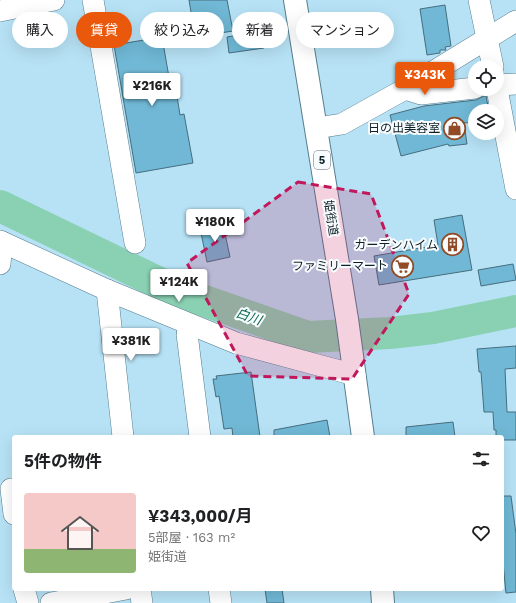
<!DOCTYPE html>
<html lang="ja">
<meta charset="utf-8">
<style>
:root{--surface:#fff;--page:#f6f6f6;--text:#202124;--muted:#757577;--accent:#ea580c}
body{margin:0;font-family:"Work Sans","Noto Sans JP",sans-serif;background:var(--page);color:var(--text);height:100vh;display:flex;flex-direction:column;font-size:15px;white-space:nowrap}
*{box-sizing:border-box;margin:0}
p{font-size:13px;color:var(--muted)}
.icon{flex:none;width:22px;height:22px;fill:none;stroke:currentColor;stroke-width:2;stroke-linecap:round;stroke-linejoin:round}
.map{position:relative;flex:1;overflow:hidden}
.panel{position:absolute;left:12px;top:435px;width:492px;height:156px;display:flex;flex-direction:column;background:var(--surface);border-radius:4px;box-shadow:0 4px 16px #0002}
.panel>*{flex:none}
.banner{position:absolute;left:12px;top:12px;width:492px;height:36px;display:flex;gap:8px}
.controls{position:absolute;left:468px;top:60px;display:grid;gap:8px}
.controls a{display:grid;place-items:center;width:36px;height:36px;border-radius:50%;background:var(--surface);box-shadow:0 4px 16px #0002;font-size:20px}
.price{position:absolute;translate:-50% -34px;padding:0 9px;border-radius:4px;background:#fff;color:#222;font-size:13px;line-height:26px;filter:drop-shadow(0 1px 2px #0008)}
.price::after{content:'';position:absolute;left:50%;top:24px;width:12px;height:9px;margin-left:-6px;background:inherit;clip-path:polygon(0 0,100% 0,50% 100%)}
.price.on{background:var(--accent);color:#fff}
ul{padding:0;list-style:none}
li{display:flex;align-items:center;gap:12px;height:100px;padding:0 12px}
li span{display:grid;place-items:center;flex:none;width:112px;height:80px;border-radius:4px;color:#555}
li>.icon{margin-inline-start:auto}
span .icon{width:48px;height:48px;fill:#fffc;stroke-width:1}
li b{font-size:17px}
h2{display:flex;justify-content:space-between;align-items:center;height:48px;padding:0 12px;font-size:17px}
.chip{padding:0 14px;border-radius:18px;background:var(--surface);box-shadow:0 4px 16px #0002;font-size:14px;line-height:36px}
.chip.on{background:var(--accent);color:#fff}
.map>svg:first-child{display:block}
.lines{fill:none;stroke-linecap:round;stroke-linejoin:round}
.river{stroke:#8ad1b3;stroke-width:32}
.building{fill:#70b8d5;stroke:#466e7e}
.minor-casing{stroke:#557e8f;stroke-width:22}
.primary-casing{stroke:#557e8f;stroke-width:24}
.minor{stroke:#fff;stroke-width:21}
.primary{stroke:#fff;stroke-width:22}
.marked{fill:#c2185b;fill-opacity:0.2;stroke:#c2185b;stroke-width:3;stroke-dasharray:8 5;stroke-linejoin:round}
.labels{text-anchor:middle;stroke-width:4;stroke-linejoin:round;paint-order:stroke}
.shield{fill:#f8fcfe;stroke:#546167;stroke-width:1}
.shield-label{font-size:11px;font-weight:bold;fill:#0e1f26}
.poi-label{font-size:12px;fill:#0e1f26;stroke:#f8fcfe;text-anchor:end}
.street-label{font-size:12px;fill:#0e1f26;stroke:#f8fcfe}
.water-label{font-size:13px;font-style:italic;fill:#08654a;stroke:#f8fcfe}
</style>
<div class="map">
<svg width="516" height="603" viewBox="0 0 516 603">
<rect width="100%" height="100%" fill="#b7e2f5"/>
<g class="lines">
<!-- river -->
<polyline class="river" points="0,206 176,291 308,337 390,333 433,328 516,311"/>
</g>
<!-- building -->
<g class="building">
<polygon points="189,0 227,0 233,31 195,37"/>
<polygon points="445,5 451,46 445,47 446,50 440,50 440,53 427,55 420,9"/>
<polygon points="262,31 264,48 229,53 227,37"/>
<polygon points="162,37 170,83 172,83 174,91 176,90 180,115 184,114 193,163 136,173 114,45"/>
<polygon points="484,96 486,96 489,111 475,111 475,122 464,123 467,144 449,146 448,144 401,156 390,115 424,106 476,100"/>
<polygon points="462,215 472,270 379,285 374,256 438,245 434,220"/>
<polygon points="223,224 230,257 207,262 200,228"/>
<polygon points="513,264 516,280 481,286 478,270"/>
<polygon points="516,346 516,368 505,369 507,412 516,412 516,440 502,440 502,437 496,437 496,430 494,430 493,412 484,412 481,372 479,372 477,349"/>
<polygon points="251,372 260,437 233,437 232,428 224,429 219,396 216,397 213,379 217,379 216,376"/>
<polygon points="327,420 330,437 274,437 274,430"/>
<polygon points="453,422 455,437 406,437 406,427"/>
<polygon points="502,496 511,496 516,534 516,592 506,593 502,553"/>
<polygon points="265,589 282,589 284,603 267,603"/>
</g>
<g class="lines">
<defs>
<g id="minor">
<polyline points="93,0 135,243"/>
<polyline points="479,0 493,67"/>
<polyline points="0,11 54,0"/>
<polyline points="497,85 516,84"/>
<polyline points="405,89 421,94 475,88"/>
<polyline points="497,89 516,189"/>
<polyline points="317,128 342,124 405,89 516,21"/>
<polyline points="0,241 107,290 236,343 355,375"/>
<polyline points="0,264 2,242"/>
<polyline points="107,290 123,437"/>
<polyline points="187,334 200,437"/>
<polyline points="11,489 14,514"/>
<polyline points="24,589 28,603"/>
<polyline points="140,589 142,603"/>
<polyline points="219,589 221,603"/>
<polyline points="51,603 126,589"/>
</g>
<g id="primary">
<polyline points="295,0 347,319 363,437"/>
<polyline points="382,589 383,603"/>
</g>
</defs>
<!-- minor casing -->
<use href="#minor" class="minor-casing"/>
<!-- primary casing -->
<use href="#primary" class="primary-casing"/>
<!-- minor -->
<use href="#minor" class="minor"/>
<!-- primary -->
<use href="#primary" class="primary"/>
</g>
<!-- marked area -->
<path class="marked" d="M298,182L371,194L409,294L352,379L248,376L187,263Z"/>
<!-- icons -->
<defs>
<symbol id="shop-ring" viewBox="-11 -11 22 22"><circle r="9.5" fill="#f8fcfe" stroke="#924b26" stroke-width="1.5"/><path d="M-5-2.5h2.3a2.7 3.5 0 0 1 5.4 0H5L5.5 6h-11ZM-1.5-2.5h3a1.5 2.3 0 0 0-3 0Z" fill="#924b26"/></symbol>
<symbol id="building-ring" viewBox="-11 -11 22 22"><circle r="9.5" fill="#f8fcfe" stroke="#924b26" stroke-width="1.5"/><path d="M-4-6H4V6H1V3H-1V6H-4ZM-2.5-4.3h1.7v1.8h-1.7ZM.8-4.3h1.7v1.8H.8ZM-2.5-1h1.7V.8h-1.7ZM.8-1h1.7V.8H.8Z" fill="#924b26"/></symbol>
<symbol id="supermarket-ring" viewBox="-11 -11 22 22"><circle r="9.5" fill="#f8fcfe" stroke="#924b26" stroke-width="1.5"/><path d="M-6-5.5h2.5l.6 2H6L4.5 2H-2.5L-4.4-4H-6ZM-1.5 3.2a1.3 1.3 0 1 0 .1 0ZM3 3.2a1.3 1.3 0 1 0 .1 0Z" fill="#924b26"/></symbol>
</defs>
<g fill-rule="evenodd">
<use href="#shop-ring" x="442" y="116" width="25" height="25"/>
<use href="#building-ring" x="440" y="232" width="25" height="25"/>
<use href="#supermarket-ring" x="390" y="254" width="25" height="25"/>
</g>
<g class="labels">
<!-- shield labels -->
<rect class="shield" x="314" y="151" width="16" height="18" rx="3"/>
<g class="shield-label">
<text x="322" y="164">5</text>
</g>
<!-- poi labels -->
<g class="poi-label">
<text x="440" y="132">日の出美容室</text>
<text x="438" y="249">ガーデンハイム</text>
<text x="388" y="270">ファミリーマート</text>
</g>
<!-- street labels -->
<g class="street-label">
<text transform="translate(331 218) rotate(81)" y="4">姫街道</text>
</g>
<!-- water labels -->
<g class="water-label">
<text transform="translate(249 316) rotate(19)" y="5">白川</text>
</g>
</g>
</svg>
<div class="controls">
<a><svg class="icon" aria-label="locate" viewBox="0 0 24 24"><circle cx="12" cy="12" r="6"/><path d="M12 2v4M12 18v4M2 12h4M18 12h4"/></svg></a>
<a><svg class="icon" aria-label="layers" viewBox="0 0 24 24"><path d="M12 4l9 5-9 5-9-5zM3 14l9 5 9-5"/></svg></a>
</div>
<b class="price on" style="left:425px;top:96px">¥343K</b>
<b class="price" style="left:152px;top:107px">¥216K</b>
<b class="price" style="left:215px;top:243px">¥180K</b>
<b class="price" style="left:179px;top:303px">¥124K</b>
<b class="price" style="left:131px;top:362px">¥381K</b>
<div class="banner">
<a class="chip">購入</a>
<a class="chip on">賃貸</a>
<a class="chip">絞り込み</a>
<a class="chip">新着</a>
<a class="chip">マンション</a>
</div>
<section class="panel">
<h2>5件の物件<svg class="icon" aria-label="filters" viewBox="0 0 24 24"><path d="M4 7h16M4 17h16"/><circle cx="9" cy="7" r="2"/><circle cx="15" cy="17" r="2"/></svg></h2>
<ul>
<li><span style="background:linear-gradient(#f6c9c9 70%,#8fb573 0)"><svg class="icon" aria-label="home" viewBox="0 0 24 24"><path d="M3 11l9-7 9 7M6 9v11h12V9"/></svg></span><div><b>¥343,000/月</b><p>5部屋 · 163 m²</p><p>姫街道</p></div><svg class="icon" aria-label="heart" viewBox="0 0 24 24"><path d="M12 20l-8-8c-3-5 5-10 8-4 3-6 11-1 8 4z"/></svg></li>
</ul>
</section>
</div>
